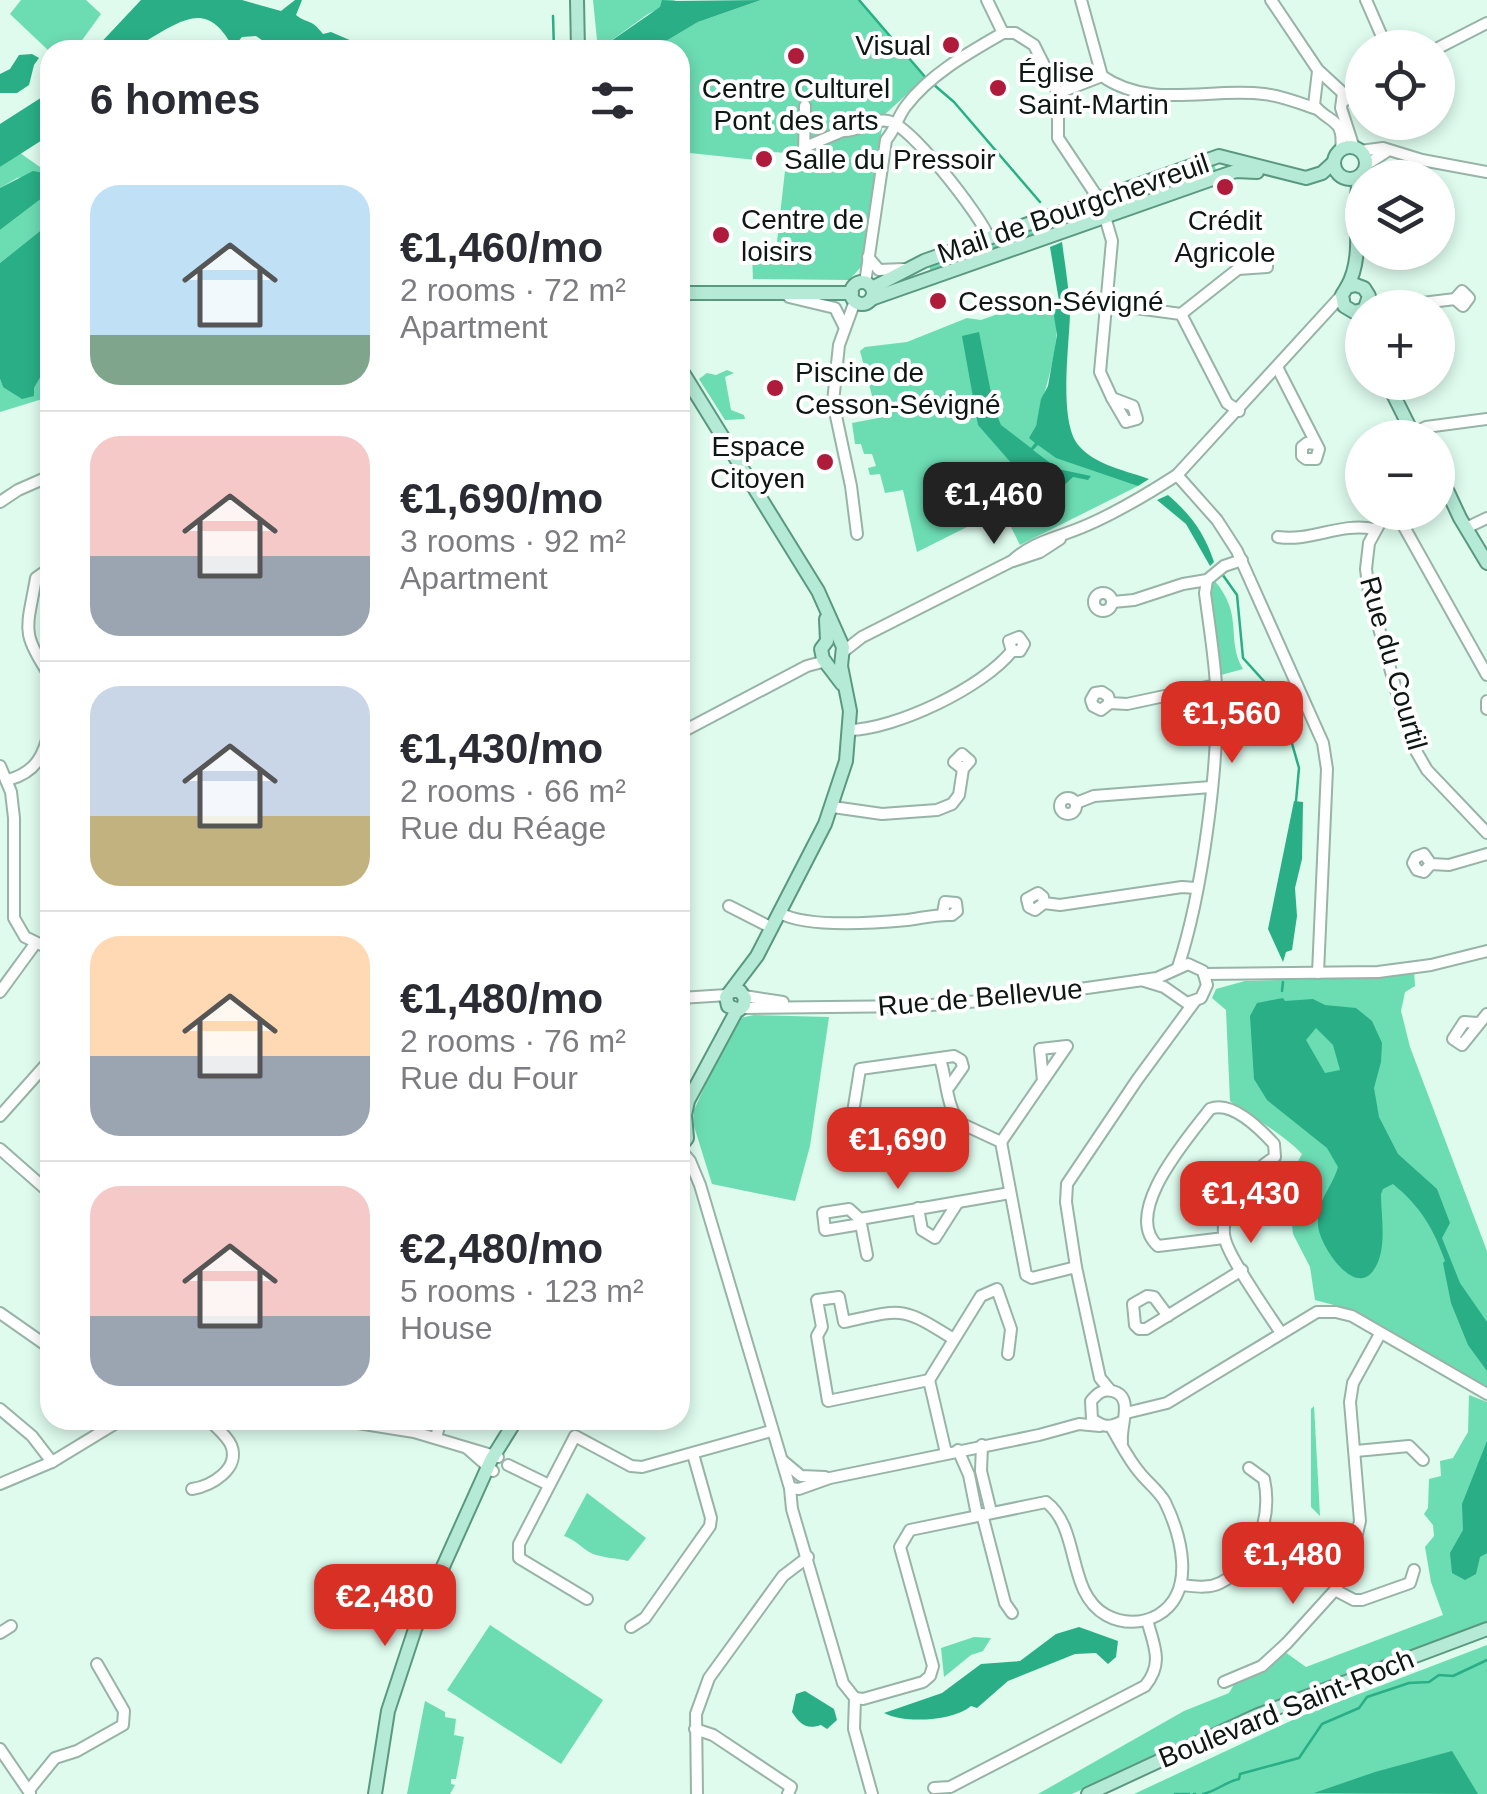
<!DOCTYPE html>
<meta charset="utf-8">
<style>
:root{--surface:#fff;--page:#f7f7f7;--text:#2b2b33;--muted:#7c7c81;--line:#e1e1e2;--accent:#d93025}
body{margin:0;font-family:Helvetica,sans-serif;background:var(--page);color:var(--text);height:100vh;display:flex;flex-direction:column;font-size:38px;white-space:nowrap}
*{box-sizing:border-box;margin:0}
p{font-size:32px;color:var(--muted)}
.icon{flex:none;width:55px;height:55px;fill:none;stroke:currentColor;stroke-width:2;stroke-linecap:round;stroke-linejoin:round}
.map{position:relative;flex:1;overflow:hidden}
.sheet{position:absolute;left:40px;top:40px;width:650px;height:1390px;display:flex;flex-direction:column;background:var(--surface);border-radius:30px;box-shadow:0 5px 15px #0003}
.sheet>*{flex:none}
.tools{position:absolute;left:1345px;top:30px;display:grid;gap:20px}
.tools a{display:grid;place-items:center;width:110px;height:110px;border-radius:50%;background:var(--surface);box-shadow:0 5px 15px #0003;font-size:50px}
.price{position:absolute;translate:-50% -85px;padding:0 22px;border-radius:20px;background:var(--accent);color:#fff;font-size:32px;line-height:65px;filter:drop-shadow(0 2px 5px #0008)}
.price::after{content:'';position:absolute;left:50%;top:60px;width:30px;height:22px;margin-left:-15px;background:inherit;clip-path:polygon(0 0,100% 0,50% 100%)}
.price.current{background:#222;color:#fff}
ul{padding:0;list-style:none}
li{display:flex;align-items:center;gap:30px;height:250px;padding:0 50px}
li+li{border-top:2px solid var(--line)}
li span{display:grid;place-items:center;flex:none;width:280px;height:200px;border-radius:30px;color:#555}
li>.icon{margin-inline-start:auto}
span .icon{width:120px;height:120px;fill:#fffc;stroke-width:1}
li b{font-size:42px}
h2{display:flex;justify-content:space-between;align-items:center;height:120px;padding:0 50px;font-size:42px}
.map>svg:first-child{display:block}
.green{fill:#6cdcb3}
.water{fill:#29ae85;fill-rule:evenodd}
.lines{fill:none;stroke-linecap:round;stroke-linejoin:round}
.stream{stroke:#29ae85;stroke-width:2.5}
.minor-casing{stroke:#98b3a7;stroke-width:14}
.major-casing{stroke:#5a9880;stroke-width:16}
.minor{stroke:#fff;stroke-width:10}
.major{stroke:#b5ebd6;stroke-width:12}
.poi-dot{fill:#af1b3a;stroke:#fff;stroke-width:4}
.labels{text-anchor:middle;stroke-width:8;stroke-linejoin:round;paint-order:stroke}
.poi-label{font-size:28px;fill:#0d1713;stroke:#fff;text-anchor:start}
.street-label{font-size:28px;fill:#0d1713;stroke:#fff}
</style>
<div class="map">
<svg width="1487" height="1794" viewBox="0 0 1487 1794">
<rect width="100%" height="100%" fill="#defbee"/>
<!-- green -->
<g class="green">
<polygon points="21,0 86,0 101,14 75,50 50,52 10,14"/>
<polygon points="593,0 676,0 648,14 598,50"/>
<polygon points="761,0 859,0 925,78 884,115 861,267 849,280 753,279 752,255 757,250 776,251 787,153 757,151 756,160 680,152 680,50 651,50 698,22"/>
<polygon points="20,153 50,174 50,181 44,173 17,178 0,188 0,167"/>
<polygon points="1213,162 1217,173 1119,208 1114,197"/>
<polygon points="50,192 50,223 0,263 0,230"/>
<polygon points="1040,222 1045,235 932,275 928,263"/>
<path d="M1048,296L1060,301C1054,316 1058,325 1056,340C1053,370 1042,397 1036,426L1138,486L1020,545L1005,515L997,512L917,552L903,490L885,493L880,474L870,475L868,468L876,466L872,454H864L861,444H855L852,423L878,418L860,351L865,347L907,342L967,318L981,320Z"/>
<polygon points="50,361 50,467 48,403 39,400 0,412 0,379 3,387 34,388"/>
<polygon points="727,370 734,373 725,377 731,410 744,415 745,419 725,420 699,379 707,373 716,375"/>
<path d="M1214,580C1245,616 1225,639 1243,669L1221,675L1210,596Z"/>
<path d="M1414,971L1415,986L1405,992L1401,1011L1410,1047L1487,1251V1387L1345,1308L1315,1300L1310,1267L1293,1234L1291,1215L1298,1192L1286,1182L1302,1154C1282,1132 1253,1119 1230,1101L1226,1010L1212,998L1216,989L1245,981L1349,978Z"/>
<polygon points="754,1015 829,1017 810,1146 795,1201 712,1184 693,1123 694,1110 732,1026 740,1018"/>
<polygon points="1469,1395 1487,1402 1487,1622 1257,1709 1072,1794 1038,1794 1184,1711 1229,1693 1236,1681 1266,1669 1285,1652 1306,1667 1443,1615 1431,1582 1425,1547 1434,1536 1433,1525 1424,1514 1428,1508 1429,1479 1441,1476 1440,1461 1453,1458 1468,1432"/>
<polygon points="1314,1406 1320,1516 1311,1507 1311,1409"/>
<path d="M587,1493L646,1538L628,1561C617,1558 604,1558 593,1554C582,1549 578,1541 564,1536Z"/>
<polygon points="490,1625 603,1700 561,1764 447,1690"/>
<polygon points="974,1637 991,1638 983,1651 971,1655 944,1677 941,1648"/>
<polygon points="1487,1645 1487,1794 1134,1794 1299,1717"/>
<polygon points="425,1701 445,1712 445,1717 456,1719 454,1735 464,1737 456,1779 451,1779 451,1784 455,1785 450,1794 407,1794"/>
</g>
<!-- water -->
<g class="water">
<path d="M141,0H242L281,11L295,0H302L296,15C307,24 311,18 323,34L331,32L373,50H276L256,36L242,37L236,44L243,50H234C209,0 185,18 146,41C142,44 138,48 134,50C123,54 105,50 94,50Z"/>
<polygon points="662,0 674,1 761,0 698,22 651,50 598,50 660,7"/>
<polygon points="32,54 39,58 34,65 29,85 17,93 0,93 0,74 10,69 19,55"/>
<polygon points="50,92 50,135 0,167 0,124"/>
<polygon points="33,171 44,173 50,181 50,192 0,230 0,188"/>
<polygon points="50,223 50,361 34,388 34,396 22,399 3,387 0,379 0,263"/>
<path d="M1062,242C1065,265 1069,288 1070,311C1070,342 1057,424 1080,447C1096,465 1127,471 1149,479L1138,486L1056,458L1038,445L1033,450L1058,469L1091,476L1088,480L1073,477L1037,510L1030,506L1013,465L978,425L962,336L979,332L994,408L1001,425L1031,448L1035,443L1029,438L1036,426L1041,399L1048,386L1057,335L1054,316L1059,301L1050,247Z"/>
<path d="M1168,495C1191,515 1204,532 1214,562L1210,566L1186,524L1157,500Z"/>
<polygon points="1294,801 1303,802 1302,859 1295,888 1297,916 1292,950 1286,952 1283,962 1268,929"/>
<path d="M1283,998L1285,1001L1313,999L1325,1005L1356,1008L1372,1021L1382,1043L1381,1062L1374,1088L1379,1117L1398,1154L1437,1189L1450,1223L1442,1238L1460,1283L1487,1322V1371L1468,1345L1451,1303L1443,1263L1445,1261C1434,1229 1420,1206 1393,1184L1383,1189L1381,1194C1381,1217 1388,1251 1373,1271C1353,1298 1318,1242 1318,1225C1316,1201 1332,1188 1338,1167L1327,1148L1267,1100L1254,1079L1250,1016L1257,1003ZM1316,1028L1333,1045L1340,1070L1325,1073L1306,1040Z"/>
<polygon points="1487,1441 1487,1553 1480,1557 1476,1574 1465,1580 1452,1573 1450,1553 1463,1530 1462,1504"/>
<path d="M1079,1627L1118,1641L1116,1657L1108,1664L1096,1653L1075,1654L1008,1681L977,1708L971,1706C953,1721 905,1724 884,1713L942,1693L981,1664L1020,1661L1056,1634Z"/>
<path d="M805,1691L834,1709L837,1720L827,1729L821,1725C806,1730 800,1724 792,1712L796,1694Z"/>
<polygon points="1452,1751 1478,1794 1314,1793 1375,1772"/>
</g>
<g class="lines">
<!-- stream -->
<g class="stream">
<polyline points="859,0 926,78"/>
<polyline points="553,16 554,50"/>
<polyline points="933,84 954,102 1040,202"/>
<polyline points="1220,571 1237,595 1243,658 1279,698 1299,768 1296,801"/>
<polyline points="1282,991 1283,982"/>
<polyline points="1175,1794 1179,1794"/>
<polyline points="1181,1794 1189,1794"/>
<polyline points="1194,1794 1195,1794"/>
<path d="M1203,1794C1217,1791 1225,1782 1239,1779L1240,1774L1299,1758L1322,1724L1359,1708L1367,1697L1409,1683L1429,1682L1439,1675L1453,1676L1487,1660"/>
</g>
<defs>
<g id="minor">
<polyline points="987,0 1003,33"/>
<polyline points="1081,0 1102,76"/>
<polyline points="1271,0 1318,70 1343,93 1341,108 1354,148"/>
<polyline points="1366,0 1387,48"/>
<polyline points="1003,33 1015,33 1034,45 1058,93 1058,138 1098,198"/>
<polyline points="1438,48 1487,23"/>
<path d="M1318,71L1314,105C1329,124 1345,117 1341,150"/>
<path d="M1102,76C1150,110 1210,87 1264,94C1282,96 1299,103 1317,109"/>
<polyline points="1058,93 1102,76"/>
<polyline points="1344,101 1362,86"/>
<path d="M805,147L843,131C859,132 872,118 888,121C909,123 981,216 989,238"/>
<polyline points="1360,151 1383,148 1422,160 1487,172"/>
<polyline points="804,156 805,106"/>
<polyline points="1366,165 1386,152"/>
<polyline points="1105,217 1112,241 1100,372 1112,398"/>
<polygon points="1259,253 1267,255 1267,267 1238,269"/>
<polyline points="868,257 879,270 904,269"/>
<path d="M865,283L886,140C896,128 898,116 906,106C930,74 970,52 1003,33"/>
<polyline points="789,297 835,308 844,326"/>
<polyline points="855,301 839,345 833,402 851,486 857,534"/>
<polyline points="1106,304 1181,314 1227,403 1239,411"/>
<polyline points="1381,308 1455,299 1462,291 1469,298 1463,306 1455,299"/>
<polyline points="1181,314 1238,269"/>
<polyline points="1277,367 1319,449 1316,459 1306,459 1302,456 1302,447 1307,443 1316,444"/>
<polygon points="1112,398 1133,406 1137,419 1126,422"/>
<polyline points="1413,433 1426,427 1487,419"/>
<polyline points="1177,475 1217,520 1237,551 1323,743 1327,769 1318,973"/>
<polyline points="0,502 18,490 50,476"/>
<polyline points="1386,512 1369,543 1366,569 1369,592 1403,715 1416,751 1427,770 1487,833"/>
<polyline points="1392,512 1403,525 1487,675"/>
<polyline points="1466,528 1487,518"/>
<path d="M1278,537C1312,542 1340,522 1374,529"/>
<polyline points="1013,561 1040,552 1060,539"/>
<path d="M50,568L36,578C27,630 20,631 50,676"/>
<circle cx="1103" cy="602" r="9"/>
<polyline points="1113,602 1134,600 1183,584 1207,580 1224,566 1242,560"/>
<path d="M844,651L862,637L1012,561C1030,545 1045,541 1067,533C1105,520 1143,497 1177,475L1342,295"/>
<polyline points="1487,701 1487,709"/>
<polyline points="1110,703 1108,696 1102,692 1095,693 1091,700 1093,706 1101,710 1110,703 1127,704 1216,685"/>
<path d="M849,730C896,729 982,688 1012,651H1020L1024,644L1019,637L1009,641L1012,651"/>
<polyline points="680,733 807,666 826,661"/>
<polyline points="0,766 11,792 14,818 14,918 25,937 50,949"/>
<path d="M8,780C36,772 44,756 50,728"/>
<circle cx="1068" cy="806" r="8"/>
<polyline points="1076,803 1094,796 1211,787"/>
<polyline points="833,807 882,814 937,810 952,804 959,795 963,769 970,761 962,754 954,762 963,769"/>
<polyline points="1431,864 1424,854 1416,857 1413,863 1417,870 1424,872 1431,864 1449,865 1487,854"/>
<polyline points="1044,903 1043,897 1038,893 1027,899 1029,907 1035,910 1044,903 1060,905 1182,887 1196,888"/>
<polyline points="729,906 772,928"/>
<path d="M780,913C807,928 875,923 907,920C922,918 938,914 952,915L957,911L956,903L945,902L943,913"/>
<path d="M1178,967C1202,895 1220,762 1216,685C1214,654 1209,624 1205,593L1207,580"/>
<polyline points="1204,974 1378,972 1431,965 1487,951"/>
<polyline points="0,992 35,944"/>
<polyline points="744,996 783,1002"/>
<polyline points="680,998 727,995"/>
<polyline points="742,1008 919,1006 1017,998 1157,978 1188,964 1203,971 1207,985 1201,998 1187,1003 1164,987 1141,980"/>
<polyline points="1478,1023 1464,1022 1453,1039 1462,1045 1487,1014"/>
<path d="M940,1059C947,1080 946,1106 960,1123"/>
<polyline points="949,1087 963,1067 961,1060 954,1056 860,1069 850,1131 852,1141 860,1143 925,1134 960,1123 1001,1142 1026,1275 1032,1278 1076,1267"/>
<polyline points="0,1116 50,1060"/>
<polyline points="1001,1142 1067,1046 1040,1049 1043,1081"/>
<polyline points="0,1149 50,1193"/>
<polyline points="680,1149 690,1161 700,1185 790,1488 792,1509 843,1683 855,1698 854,1729 872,1794"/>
<polyline points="918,1208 922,1230 935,1238 958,1202"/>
<polyline points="860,1219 849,1209 823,1213 825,1230 861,1224"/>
<path d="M1224,1238L1158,1246C1121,1213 1188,1138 1210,1109C1232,1100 1260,1129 1274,1144L1275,1157C1252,1170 1217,1210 1225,1239C1229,1258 1268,1313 1281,1333"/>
<polyline points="867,1255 860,1219 1010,1193"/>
<polyline points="0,1313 50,1348"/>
<polyline points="1168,1316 1154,1297 1147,1296 1133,1304 1135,1325 1139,1329 1146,1329 1242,1270"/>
<path d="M929,1380L828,1401L817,1336L822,1327L817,1300L839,1297L844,1322C903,1309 901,1306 952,1338"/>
<polyline points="1110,1390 1100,1378 1076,1267 1066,1202 1067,1184 1137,1080 1195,1001"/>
<polyline points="0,1409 32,1436 52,1462"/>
<polyline points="1126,1413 1167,1403 1317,1312 1336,1312 1352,1316 1487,1394"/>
<polyline points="339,1420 414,1432 498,1457"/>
<path d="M1121,1422C1109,1428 1103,1427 1092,1419L1091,1401C1097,1394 1102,1389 1112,1391C1135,1396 1120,1425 1122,1442"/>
<polyline points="436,1437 441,1420"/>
<polyline points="982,1445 981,1471 991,1512"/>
<polyline points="468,1449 493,1471"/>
<polyline points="958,1450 969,1475 977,1515"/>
<polyline points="1356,1451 1409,1446 1423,1460"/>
<polyline points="946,1453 929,1380 981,1296 997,1289 1011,1329 1008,1354"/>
<polyline points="783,1461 801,1476 825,1477"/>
<polyline points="508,1465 549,1485"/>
<polyline points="0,1484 52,1462 121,1420"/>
<polyline points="790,1488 799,1489 830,1478 1039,1435 1079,1424 1100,1426"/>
<path d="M192,1489C211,1486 241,1469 231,1445C227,1436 217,1428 209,1420"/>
<polyline points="982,1514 1005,1603 1012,1613"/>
<path d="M1181,1585C1194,1586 1208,1589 1220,1583C1258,1564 1272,1516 1264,1479L1249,1468"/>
<polyline points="1335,1590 1354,1600 1362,1600 1410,1583 1414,1570"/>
<polyline points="587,1599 519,1558 519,1544 575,1436 631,1466 642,1467 771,1431"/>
<polyline points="631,1627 645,1618 710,1526 711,1518 693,1454"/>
<polyline points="0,1633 11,1626"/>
<polyline points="1224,1682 1262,1666 1287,1643 1335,1590 1351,1560 1360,1521 1350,1402 1353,1383 1380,1334"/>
<path d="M855,1698L863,1699L923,1682L930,1676L933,1666L900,1547L910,1530L1046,1502C1081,1528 1066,1593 1106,1615C1122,1624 1142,1624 1158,1615C1197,1592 1181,1535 1165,1502C1159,1491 1148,1483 1140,1473C1128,1459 1120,1442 1111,1427"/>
<polyline points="695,1729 713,1735 791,1787 788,1794"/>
<polyline points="0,1749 30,1793"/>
<path d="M934,1788L950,1787L1145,1686C1164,1663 1154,1646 1147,1620"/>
<polyline points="29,1790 55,1758 77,1751 123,1725 124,1711 97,1664"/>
<polyline points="697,1794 696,1714 709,1678 783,1576 808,1557"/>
</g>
<g id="major">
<polyline points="577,0 578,50"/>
<circle cx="1350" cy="163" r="16"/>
<circle cx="862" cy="293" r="11"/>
<path d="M1347,287C1366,253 1351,212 1360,176"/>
<polyline points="872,288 924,261 1219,156 1306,178 1322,173 1334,162"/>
<polyline points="680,293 852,293"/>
<polyline points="871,299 1221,176 1236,171 1257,172"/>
<polyline points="1362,310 1354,312 1344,306 1342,295 1347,287 1356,285 1364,288 1369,296 1365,308"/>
<polyline points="680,368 818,591 843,647 841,666 850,711 846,761 825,824 757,956 726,997 728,1006 739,1010 744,1005 745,998 740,991 733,991"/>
<polyline points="1387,382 1415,438"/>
<polyline points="1438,471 1460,518 1487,563"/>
<polyline points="826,619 827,641 821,649 823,659 842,684"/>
<polyline points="680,1147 687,1138 685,1115 688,1101 737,1010"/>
<polyline points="375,1794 388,1711 415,1629 491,1460 516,1420"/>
<polyline points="1088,1794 1258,1715 1487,1629"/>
</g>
</defs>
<!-- minor casing -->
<use href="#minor" class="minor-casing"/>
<!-- major casing -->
<use href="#major" class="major-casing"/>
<!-- minor -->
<use href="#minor" class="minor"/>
<!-- major -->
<use href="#major" class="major"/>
</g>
<!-- markers -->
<g class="poi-dot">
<circle cx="951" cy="45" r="10"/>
<circle cx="796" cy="56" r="10"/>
<circle cx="998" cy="88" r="10"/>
<circle cx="764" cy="159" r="10"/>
<circle cx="1225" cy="187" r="10"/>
<circle cx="721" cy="235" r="10"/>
<circle cx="938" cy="301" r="10"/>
<circle cx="775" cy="388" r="10"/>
<circle cx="825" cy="462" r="10"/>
</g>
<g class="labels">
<!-- poi labels -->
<g class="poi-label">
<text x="931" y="55" text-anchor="end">Visual</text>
<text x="1018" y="82">Église<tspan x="1018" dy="32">Saint-Martin</tspan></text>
<text x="796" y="98" text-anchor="middle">Centre Culturel<tspan x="796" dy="32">Pont des arts</tspan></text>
<text x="784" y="169">Salle du Pressoir</text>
<text x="741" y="229">Centre de<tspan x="741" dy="32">loisirs</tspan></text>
<text x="1225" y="230" text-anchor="middle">Crédit<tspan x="1225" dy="32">Agricole</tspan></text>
<text x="958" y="311">Cesson-Sévigné</text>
<text x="795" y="382">Piscine de<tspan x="795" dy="32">Cesson-Sévigné</tspan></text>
<text x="805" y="456" text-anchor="end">Espace<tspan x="805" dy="32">Citoyen</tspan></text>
</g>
<!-- street labels -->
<g class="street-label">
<text transform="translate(1073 208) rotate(-19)" y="10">Mail de Bourgchevreuil</text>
<text transform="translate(1394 663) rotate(74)" y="10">Rue du Courtil</text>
<text transform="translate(980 997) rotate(-5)" y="10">Rue de Bellevue</text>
<text transform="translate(1286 1708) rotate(-22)" y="10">Boulevard Saint-Roch</text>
</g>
</g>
</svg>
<div class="tools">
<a><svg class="icon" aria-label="locate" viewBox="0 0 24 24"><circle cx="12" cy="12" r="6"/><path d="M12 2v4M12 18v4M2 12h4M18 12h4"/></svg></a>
<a><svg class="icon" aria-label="layers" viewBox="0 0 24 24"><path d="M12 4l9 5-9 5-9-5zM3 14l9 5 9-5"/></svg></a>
<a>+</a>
<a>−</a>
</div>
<b class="price current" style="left:994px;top:547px">€1,460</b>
<b class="price" style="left:1232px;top:766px">€1,560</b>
<b class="price" style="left:898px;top:1192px">€1,690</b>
<b class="price" style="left:1251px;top:1246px">€1,430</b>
<b class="price" style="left:1293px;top:1607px">€1,480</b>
<b class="price" style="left:385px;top:1649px">€2,480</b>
<section class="sheet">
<h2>6 homes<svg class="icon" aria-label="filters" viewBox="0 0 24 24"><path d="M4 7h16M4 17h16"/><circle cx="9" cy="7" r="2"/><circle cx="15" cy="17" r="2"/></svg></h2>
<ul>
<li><span style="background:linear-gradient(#bfe0f5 75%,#7fa58c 0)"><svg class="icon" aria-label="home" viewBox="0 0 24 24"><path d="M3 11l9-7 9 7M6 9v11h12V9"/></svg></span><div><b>€1,460/mo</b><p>2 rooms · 72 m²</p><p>Apartment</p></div></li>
<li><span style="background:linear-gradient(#f6c9c9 60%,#9aa5b1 0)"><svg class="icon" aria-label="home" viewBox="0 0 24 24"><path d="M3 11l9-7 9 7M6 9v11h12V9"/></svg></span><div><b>€1,690/mo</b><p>3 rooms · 92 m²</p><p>Apartment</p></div></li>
<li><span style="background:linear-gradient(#c9d6e8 65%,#c2b280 0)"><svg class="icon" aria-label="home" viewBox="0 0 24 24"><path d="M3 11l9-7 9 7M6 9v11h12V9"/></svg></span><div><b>€1,430/mo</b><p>2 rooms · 66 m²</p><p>Rue du Réage</p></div></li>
<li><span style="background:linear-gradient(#ffd9b3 60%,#9aa5b1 0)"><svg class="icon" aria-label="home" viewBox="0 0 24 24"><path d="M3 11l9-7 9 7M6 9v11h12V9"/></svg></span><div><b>€1,480/mo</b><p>2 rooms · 76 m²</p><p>Rue du Four</p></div></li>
<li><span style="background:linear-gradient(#f6c9c9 65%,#9aa5b1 0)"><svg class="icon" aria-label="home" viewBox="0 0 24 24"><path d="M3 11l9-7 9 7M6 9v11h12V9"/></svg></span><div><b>€2,480/mo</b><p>5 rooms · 123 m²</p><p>House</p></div></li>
</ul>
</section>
</div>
